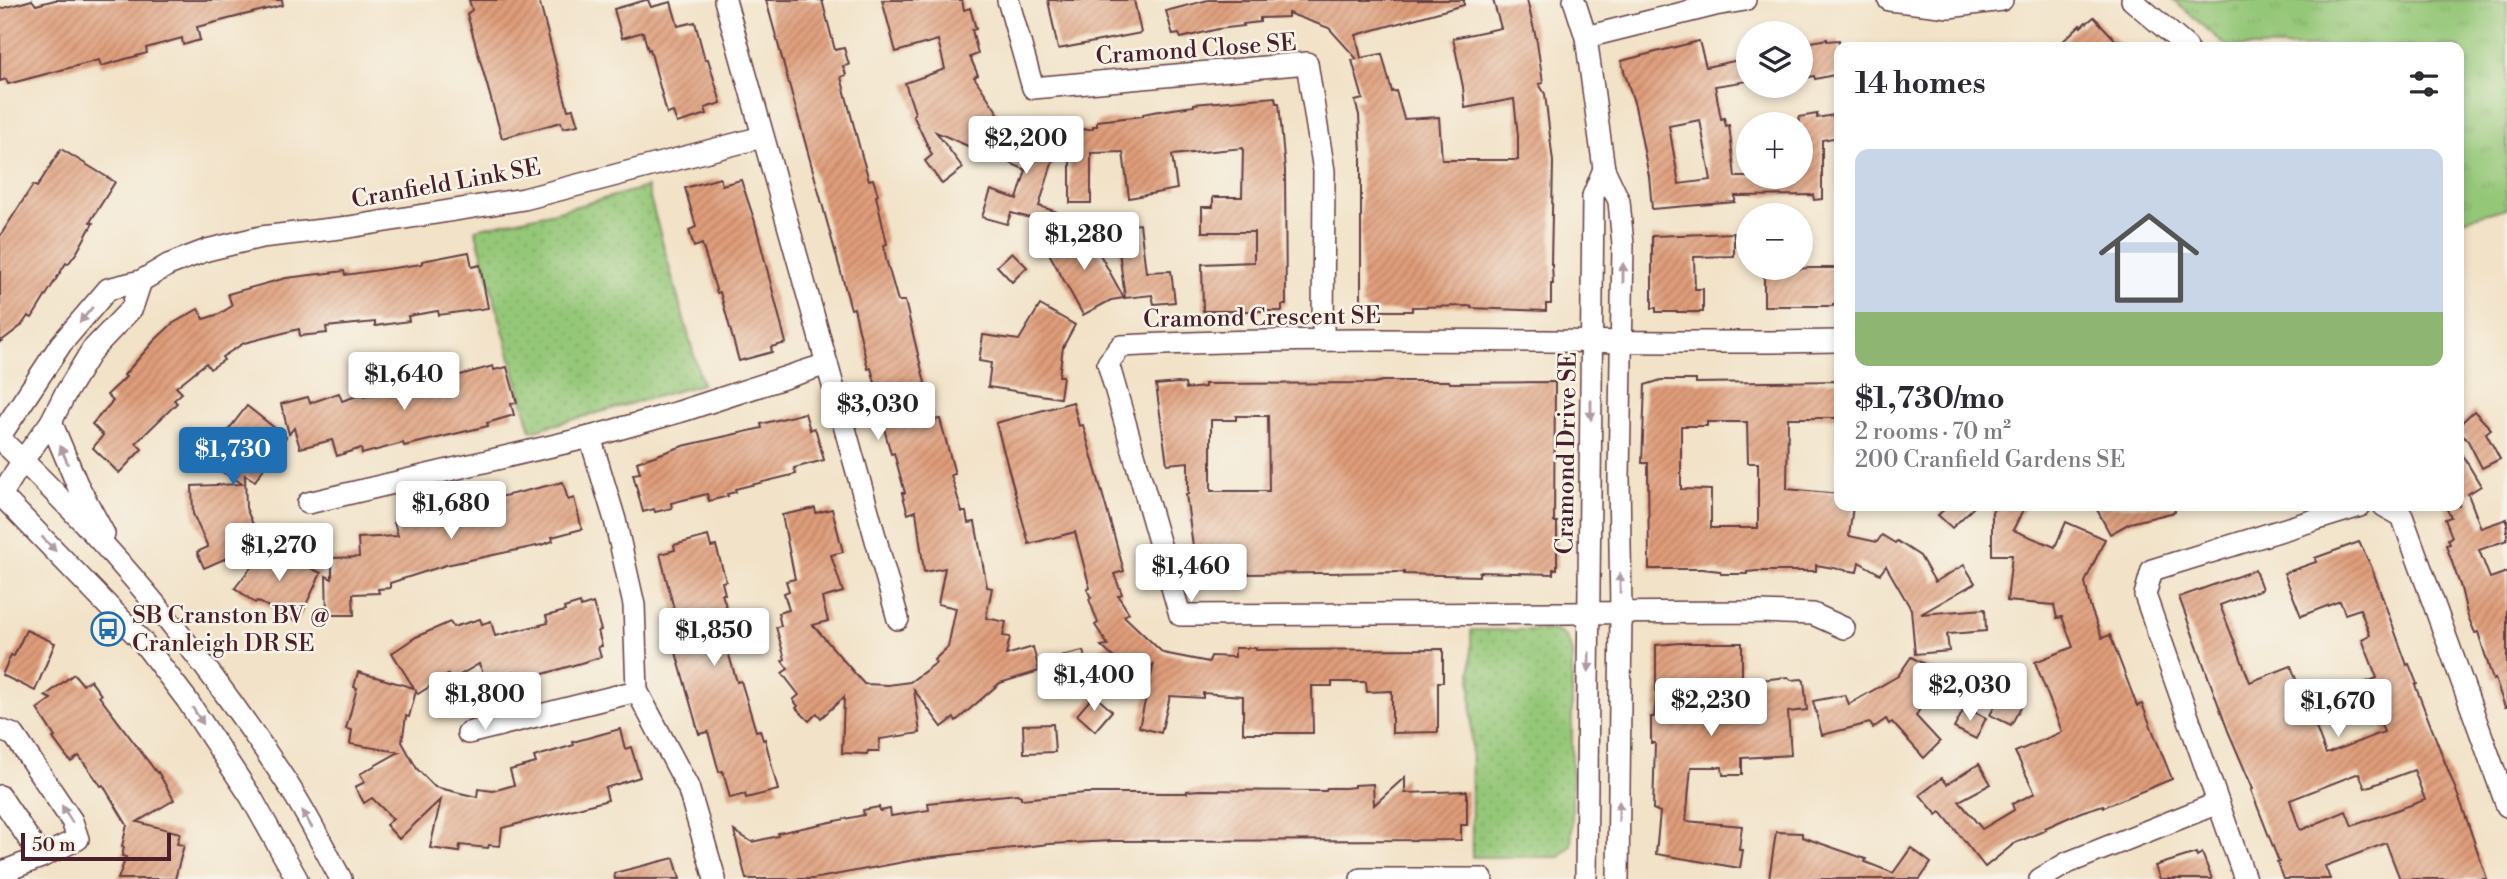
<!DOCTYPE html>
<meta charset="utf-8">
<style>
:root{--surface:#fff;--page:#f2f2f3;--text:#2b2b33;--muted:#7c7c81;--accent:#1f6fb2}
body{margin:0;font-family:"Libre Bodoni",serif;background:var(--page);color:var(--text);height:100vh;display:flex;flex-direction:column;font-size:26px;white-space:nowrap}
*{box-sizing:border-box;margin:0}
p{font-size:23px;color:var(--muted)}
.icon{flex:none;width:38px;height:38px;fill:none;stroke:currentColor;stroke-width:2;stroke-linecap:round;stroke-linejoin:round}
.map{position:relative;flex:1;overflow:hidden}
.side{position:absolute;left:1834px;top:42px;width:630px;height:469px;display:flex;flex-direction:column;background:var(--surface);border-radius:14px;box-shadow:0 4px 10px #0003}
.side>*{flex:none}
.controls{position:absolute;left:1736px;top:21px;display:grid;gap:14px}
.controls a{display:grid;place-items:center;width:77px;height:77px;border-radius:50%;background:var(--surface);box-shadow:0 4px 10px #0003;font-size:35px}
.scale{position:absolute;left:21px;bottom:18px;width:150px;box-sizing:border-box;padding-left:7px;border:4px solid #4a1f2b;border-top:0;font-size:19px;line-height:24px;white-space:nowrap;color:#4a1f2b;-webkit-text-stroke:5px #f7f3e8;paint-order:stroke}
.price{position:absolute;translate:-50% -60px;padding:0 16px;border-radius:7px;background:#fff;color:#222;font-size:23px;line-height:46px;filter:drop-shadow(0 2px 4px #0008)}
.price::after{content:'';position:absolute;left:50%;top:42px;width:21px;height:16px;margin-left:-10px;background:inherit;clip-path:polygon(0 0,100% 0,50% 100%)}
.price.on{background:var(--accent);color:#fff}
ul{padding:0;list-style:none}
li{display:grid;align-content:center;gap:14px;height:371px;padding:0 21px}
li span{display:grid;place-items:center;height:217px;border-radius:14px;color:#555}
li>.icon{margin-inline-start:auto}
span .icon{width:126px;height:126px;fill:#fffc;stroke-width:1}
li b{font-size:30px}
h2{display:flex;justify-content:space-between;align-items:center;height:84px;padding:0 21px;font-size:30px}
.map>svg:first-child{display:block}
.grass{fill:url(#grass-tufts);stroke:#707352;stroke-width:2}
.park{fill:url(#park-dots);stroke:#707352;stroke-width:2}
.building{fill:url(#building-hatch);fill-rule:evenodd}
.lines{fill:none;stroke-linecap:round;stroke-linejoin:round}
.minor-casing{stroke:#633c42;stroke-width:24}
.minor{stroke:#fff;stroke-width:21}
.oneway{fill:#ae9aa0}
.labels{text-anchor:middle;stroke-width:5;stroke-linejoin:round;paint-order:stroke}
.street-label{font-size:24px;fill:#4a1f2b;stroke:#f7f3e8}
.poi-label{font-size:24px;fill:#4a1f2b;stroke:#f7f3e8;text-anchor:start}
</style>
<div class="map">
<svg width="2507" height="879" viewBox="0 0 2507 879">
<defs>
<pattern id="grass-tufts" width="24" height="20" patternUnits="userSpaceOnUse" patternTransform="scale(1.75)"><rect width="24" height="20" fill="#95c778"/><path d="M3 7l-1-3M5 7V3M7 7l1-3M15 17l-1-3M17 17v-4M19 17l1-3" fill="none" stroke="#82aa68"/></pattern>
<pattern id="park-dots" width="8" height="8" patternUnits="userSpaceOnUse" patternTransform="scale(1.75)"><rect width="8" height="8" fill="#95c778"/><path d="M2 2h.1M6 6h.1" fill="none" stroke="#82aa68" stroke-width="1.8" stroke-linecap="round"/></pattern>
<pattern id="building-hatch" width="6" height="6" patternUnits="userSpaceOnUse" patternTransform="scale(1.75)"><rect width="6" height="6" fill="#df9d7a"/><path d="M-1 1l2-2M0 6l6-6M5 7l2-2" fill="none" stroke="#b77f64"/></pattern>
</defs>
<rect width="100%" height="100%" fill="#f7f3e8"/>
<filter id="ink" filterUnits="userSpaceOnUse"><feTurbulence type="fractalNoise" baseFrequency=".0143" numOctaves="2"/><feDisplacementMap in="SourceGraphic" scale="14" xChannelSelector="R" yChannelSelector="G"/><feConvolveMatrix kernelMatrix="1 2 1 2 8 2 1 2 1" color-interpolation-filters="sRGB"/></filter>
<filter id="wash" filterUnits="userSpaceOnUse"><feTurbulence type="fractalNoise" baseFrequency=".00686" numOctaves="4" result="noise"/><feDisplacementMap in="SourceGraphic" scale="28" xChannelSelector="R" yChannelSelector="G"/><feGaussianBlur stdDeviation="1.57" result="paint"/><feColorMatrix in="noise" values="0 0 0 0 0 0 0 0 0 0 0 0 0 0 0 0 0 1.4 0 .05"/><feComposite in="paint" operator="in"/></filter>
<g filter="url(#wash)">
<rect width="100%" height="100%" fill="#f2e2c7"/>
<!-- grass -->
<polygon class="grass" points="2173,0 2507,0 2507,208 2459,221 2459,47 2228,47"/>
<!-- park -->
<g class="park">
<polygon points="647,187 702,384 531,431 475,229 555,212"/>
<path d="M1471,630H1553C1567,635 1569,640 1572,654V827L1571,845L1560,857H1472Z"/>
</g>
<g id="blocks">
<!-- building -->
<g class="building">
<polygon points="32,0 36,5 55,0 282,0 283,5 197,27 200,40 183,45 182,38 146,48 147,53 101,66 99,60 8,84 6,79 0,81 0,9"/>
<polygon points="469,0 539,0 568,110 573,109 578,125 563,128 561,122 502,138 467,14 472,10"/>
<polygon points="646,0 648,0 651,7 671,2 678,26 695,22 705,60 708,59 721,103 705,108 707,114 677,123 673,112 667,114 650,49 648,50 643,32 622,38 614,9"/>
<polygon points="766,0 822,0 835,50 844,48 849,65 843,66 846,75 841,77 861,153 869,180 873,179 878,195 876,196 887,244 884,245 886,259 898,301 905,301 934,420 940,419 955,474 951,475 962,512 966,512 968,523 975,522 987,587 992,588 986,618 1006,622 1003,636 1010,637 1006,655 1033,647 1039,671 1000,683 956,721 954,718 942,727 914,690 920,733 880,739 879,751 868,751 867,754 842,753 844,697 821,718 817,713 809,721 796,708 798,706 793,700 799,695 782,673 788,669 782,661 785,659 776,627 781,626 778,613 789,610 784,593 789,591 786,581 795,579 782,515 815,508 816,513 832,509 843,552 831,555 843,592 822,598 828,621 813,625 864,684 888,685 910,682 936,663 934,660 948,647 956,608 938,604 945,568 924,572 916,511 908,514 902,493 905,493 894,453 891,454 879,410 882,409 871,368 868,369 854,308 851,309"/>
<polygon points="882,0 962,0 964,10 970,8 976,29 972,30 978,54 970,57 978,75 974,77 1002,119 1013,123 977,150 936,132 963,168 942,184 925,161 932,155 913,115 915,113 905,83 945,69 938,40 896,52"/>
<polygon points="1048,0 1134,0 1141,33 1058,49"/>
<polygon points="1208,0 1464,0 1464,5 1356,35 1361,58 1382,54 1392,92 1396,91 1404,119 1439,117 1442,160 1518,160 1518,136 1514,99 1465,108 1463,87 1453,38 1501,28 1493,0 1527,0 1537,42 1543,83 1539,84 1545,94 1553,162 1551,264 1552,264 1553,284 1551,284 1551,304 1546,304 1546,311 1471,308 1471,306 1412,307 1412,311 1365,311 1365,306 1361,306 1361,154 1359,115 1355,101 1363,99 1352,60 1357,59 1329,28 1288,13 1288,17 1260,18 1260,22 1243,24 1244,26 1218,29 1181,38 1179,34 1173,35 1166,11"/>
<polygon points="2094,17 2122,47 2057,47 2080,25 2081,27 2086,22 2087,23"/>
<polygon points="1827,39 1827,41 1839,40 1839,74 1815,79 1814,76 1801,79 1801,44"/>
<path d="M1699,41L1706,67L1748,58V81L1715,86L1721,119L1724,118L1726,126L1729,125L1735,177H1804V166H1808L1799,117L1817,114V118L1839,114V137L1822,140V199L1814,200L1813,195L1735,196V202L1652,209L1649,176L1635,106L1621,61ZM1700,120L1711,180L1679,184L1669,126Z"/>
<polygon points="1275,97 1276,103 1279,103 1285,170 1286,305 1282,305 1282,311 1203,311 1202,264 1254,262 1254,232 1202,232 1202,207 1213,207 1213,197 1242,197 1243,148 1172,155 1177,189 1129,198 1123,152 1091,153 1091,203 1070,203 1070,130 1093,129 1093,126 1097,126 1097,121 1143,116 1143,114 1153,112 1194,106 1194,104"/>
<polygon points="1014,124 1060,137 1039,206 1057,212 1054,224 1011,213 1007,224 982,217 991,190 1017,199 1026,170 1001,159"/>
<polygon points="61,149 115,182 90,222 93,223 77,252 68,264 66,263 32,318 28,316 21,326 0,342 0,236 33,185 37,187"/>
<polygon points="720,178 722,185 741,180 755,222 786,343 771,347 772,352 739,361 720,292 717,293 702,244 694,247 689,230 696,227 685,188"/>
<polygon points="1140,224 1146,272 1171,271 1175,302 1154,304 1152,295 1125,298 1116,227"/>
<polygon points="1087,231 1124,298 1111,300 1083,315 1046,248 1068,236"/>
<polygon points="1734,233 1734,256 1694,257 1695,289 1703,289 1703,312 1656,312 1656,308 1652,308 1652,236"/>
<polygon points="469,252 472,267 480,265 488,308 439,315 438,311 408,316 409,321 375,326 375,322 326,327 327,333 300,336 299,329 244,343 222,357 224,360 210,369 206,363 176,387 182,393 174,400 177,403 136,443 142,449 119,473 93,448 103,435 92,424 113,401 107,395 126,377 124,375 154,341 172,324 198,309 204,319 219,314 232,306 228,294 286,278 344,271 345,275 422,264 422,261"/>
<polygon points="1012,252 1027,267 1012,282 997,266"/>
<polygon points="1810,268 1839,268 1839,304 1833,304 1833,306 1764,306 1764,271"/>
<polygon points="1040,305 1075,325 1063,347 1059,376 1063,376 1060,398 988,387 991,363 979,361 983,335 1019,340"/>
<polygon points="493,366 494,370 507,367 517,403 511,404 514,415 487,423 488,426 404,446 403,443 362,454 361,448 337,456 332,440 300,448 294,428 289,434 281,404 308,397 310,403 339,393 342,401 363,394 364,397 411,384 417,376 424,374 434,379 441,376 442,380"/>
<path d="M1661,380H1696V383L1839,381V418H1788L1787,489L1839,494V506H1853L1849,536L1877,542L1882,535L1895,543L1897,541L1920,556L1935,582L1964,565L1975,583L1921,614L1985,609L1986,631L1949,634L1947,635L1949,651L1915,654L1911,609L1886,566L1880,574L1859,562L1857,572L1816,565V571H1757L1747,572V574H1721L1720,571L1702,569H1649L1648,463H1642L1645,385ZM1707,422H1747L1748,463H1758V528H1711V490L1681,489V426H1707Z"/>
<path d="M1383,381H1449L1450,383L1555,382L1554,522H1557V569H1553V574L1479,572V576L1404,574V572L1248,574V572L1197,577L1186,494H1188V462L1167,464L1156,385L1178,383L1185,384L1186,389L1205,387V384L1374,383ZM1236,416H1268L1269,491H1211V420H1236Z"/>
<polygon points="1073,402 1079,426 1083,425 1124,571 1114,574 1122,594 1118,596 1129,613 1124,616 1163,653 1209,662 1211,656 1235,657 1235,648 1256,648 1256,650 1443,649 1443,682 1438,682 1438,732 1392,733 1392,691 1367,692 1366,682 1332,682 1332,686 1312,686 1313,733 1243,733 1243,696 1203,693 1203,698 1170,696 1161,733 1139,727 1154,663 1146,673 1132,661 1126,669 1101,646 1108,645 1095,625 1098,623 1089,599 1091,598 1087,589 1090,588 1075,532 1029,544 996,423"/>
<polygon points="247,406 286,437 255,481 245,475 246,508 261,543 204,568 197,552 208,547 193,514 192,486 243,484 202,460 217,435 222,438"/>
<polygon points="2474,411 2491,429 2486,433 2500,459 2482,468 2467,439 2459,430 2459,425"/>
<polygon points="805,413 810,430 814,428 816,431 824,460 794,468 796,474 735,489 736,492 727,494 728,496 709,501 707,494 671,503 672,508 655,512 654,509 643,512 633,474 640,473 637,462 683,446 762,428 761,424"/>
<polygon points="2459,449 2481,486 2468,494 2481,528 2507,519 2507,540 2479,550 2490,578 2507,572 2507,707 2505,707 2495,679 2493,680 2478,632 2475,633 2467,614 2461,588 2446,545 2450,544 2448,539 2452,537 2445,519 2451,517 2445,506 2459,506"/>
<polygon points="563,482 568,500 574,498 582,529 552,537 553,541 541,545 446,565 390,583 390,588 378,589 379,593 353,594 354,615 327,615 326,576 332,579 332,558 359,557 358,538 398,536 394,522"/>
<polygon points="1948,506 1975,506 1952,528 1938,515"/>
<polygon points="1995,506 2025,506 2013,530 2055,547 2066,522 2105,539 2085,582 2090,606 2102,638 2110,635 2137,706 2142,704 2172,779 2104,807 2103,805 2081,812 2045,828 2046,830 2015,843 1985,867 1941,812 1937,815 1920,795 1942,778 1947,784 1979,764 1991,784 1959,801 1982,829 2014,810 2012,804 2035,793 2015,752 2062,732 2035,662 2073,647 2062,617 2057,618 2054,605 2007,601 2012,555 1992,555 1992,512"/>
<polygon points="2095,506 2174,506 2175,512 2130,523 2110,534"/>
<polygon points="708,536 711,547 716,546 726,581 722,582 725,594 722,594 730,618 719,622 737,682 741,681 756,731 760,730 763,740 765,739 778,790 746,798 745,794 730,798 723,771 719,772 708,732 699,734 668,624 677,621 660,554 675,550 674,545"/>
<path d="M2359,542L2371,566L2407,665L2409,664L2417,684L2415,685L2462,806L2487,879H2400L2386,843L2325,866L2330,879H2283L2277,862H2279L2251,790L2253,789L2228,731L2179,597L2255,570L2262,589L2220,605L2250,682L2291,666L2306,706L2377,678L2362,639L2370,635L2360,609L2345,614L2340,601L2301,616L2284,573L2316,562L2315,558ZM2372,702L2384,732L2326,754L2315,725ZM2414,770L2425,800L2352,826L2346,811L2301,830L2299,828L2290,800L2359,773L2365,788Z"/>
<polygon points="269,544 295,564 296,561 321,573 298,622 257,601 255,603 235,588"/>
<polygon points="580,603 581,607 593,603 601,630 598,631 602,646 598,647 601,657 516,682 513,671 486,679 479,664 451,680 448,675 418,694 416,691 409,717 406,716 402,742 417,769 435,787 477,797 478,789 493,791 514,785 510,770 536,763 534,757 574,745 573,742 620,729 625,749 631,747 640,777 605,788 608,800 502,828 500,846 489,845 488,848 460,845 459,852 430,848 441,799 399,839 386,825 393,819 372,798 364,803 355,787 365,782 360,774 399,752 350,744 352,730 346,729 357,688 354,687 358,672 414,688 392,653 416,637 450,622 453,627 480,619 482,624 491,621 495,636 548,623 546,616 565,611 564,608"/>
<polygon points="26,630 55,643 35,691 2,675 11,655 14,656"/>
<polygon points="1681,643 1742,643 1742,682 1788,677 1791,680 1802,679 1804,681 1807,710 1788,712 1791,755 1742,758 1742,775 1723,775 1722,767 1691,767 1686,821 1742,826 1739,850 1743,850 1740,868 1656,854 1660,812 1653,809 1655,743 1651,743 1651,717 1654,717 1656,698 1656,645"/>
<polygon points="1083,651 1091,678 1069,684 1061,656"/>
<polygon points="1911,657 1939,672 1916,716 1940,742 1924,758 1892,722 1889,724 1886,719 1873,728 1870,723 1822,735 1813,701 1845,695 1849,704 1898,676"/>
<polygon points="74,674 83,685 90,680 101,695 99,696 157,773 158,772 174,800 137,822 180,833 177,844 184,845 175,879 118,879 126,857 122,856 124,847 122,846 127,825 103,785 101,786 79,756 71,762 66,756 53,738 55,737 37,709 51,699 45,696"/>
<polygon points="2001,694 2022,705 2011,725 1990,715"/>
<polygon points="1094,695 1112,711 1095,731 1077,715"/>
<polygon points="1965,707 1986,718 1976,739 1954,728"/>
<polygon points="1053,724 1055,752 1024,753 1023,725"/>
<polygon points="1405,777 1405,793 1467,791 1467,825 1461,825 1461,840 1113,841 1049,844 925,858 813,879 746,879 734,831 752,842 778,836 778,833 864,815 863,810 879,807 880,811 890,809 891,816 929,810 928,803 1017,794 1021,796 1021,799 1086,793 1187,793 1187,791 1200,790 1326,791 1327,788 1345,788 1354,787 1354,785 1373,784 1374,805"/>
<polygon points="1776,832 1802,833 1802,837 1866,859 1865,862 1893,873 1911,848 1931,863 1920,879 1769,879"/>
<polygon points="2196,853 2197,856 2202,853 2212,879 2160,879 2155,866"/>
<polygon points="674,858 680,879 615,879 614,873"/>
</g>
</g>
</g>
<g filter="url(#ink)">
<use href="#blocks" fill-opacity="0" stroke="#633c42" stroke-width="2"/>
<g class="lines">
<defs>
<g id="minor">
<polyline points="1008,0 1033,88 1307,63 1324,171 1323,339"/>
<polyline points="1574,0 1586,37 1604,169 1619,201 1623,245 1619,477 1621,612 1618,879"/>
<polyline points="1889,0 1949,7 2002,0"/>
<polyline points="2132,0 2187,47"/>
<polyline points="1586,37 1715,5 1745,0"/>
<path d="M1839,341C1600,346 1360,333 1121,346L1108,363L1180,615L1760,612L1813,614L1844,628"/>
<polyline points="827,364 898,619"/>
<polyline points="51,422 77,484 104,534"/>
<polyline points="0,436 61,344 108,289 141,281 168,265 207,250 261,237 349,227 524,199 762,137"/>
<polyline points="590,437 615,520 634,605 637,691 688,787 715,879"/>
<path d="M0,439C108,540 202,654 283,777C305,809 322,845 341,879"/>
<polyline points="0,494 142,641 187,700 251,797 297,879"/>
<polyline points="0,497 23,460 51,422 64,396 92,350 132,308 141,281"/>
<polyline points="308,503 590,437 682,411 827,364 725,0"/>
<polyline points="2384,506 2402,516 2507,806"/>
<polyline points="0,730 14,735 72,821 78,839 41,857 0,873"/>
<polyline points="468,733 637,691"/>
<polyline points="0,796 41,857"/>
<polyline points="1361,879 1482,879"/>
<polyline points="1586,879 1593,196 1604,169"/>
<polyline points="2040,879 2067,863 2218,803"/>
<polyline points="2245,879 2145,595 2152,570 2360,506"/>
</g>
</defs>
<!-- minor casing -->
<use href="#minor" class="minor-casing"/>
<!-- minor -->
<use href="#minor" class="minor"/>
</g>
<!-- one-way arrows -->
<defs><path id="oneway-solid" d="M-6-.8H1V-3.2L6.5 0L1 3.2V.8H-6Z" transform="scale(1.75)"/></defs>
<g class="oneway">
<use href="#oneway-solid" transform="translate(1623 273) rotate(-90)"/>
<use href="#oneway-solid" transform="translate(86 315) rotate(130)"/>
<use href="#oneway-solid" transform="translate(1591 410) rotate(90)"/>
<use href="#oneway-solid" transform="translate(64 455) rotate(-113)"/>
<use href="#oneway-solid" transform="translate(49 544) rotate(46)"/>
<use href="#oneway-solid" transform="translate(1620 583) rotate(-91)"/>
<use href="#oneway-solid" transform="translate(1589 662) rotate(91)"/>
<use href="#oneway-solid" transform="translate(198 716) rotate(57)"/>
<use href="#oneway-solid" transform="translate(1619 811) rotate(-89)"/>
<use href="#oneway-solid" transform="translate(67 814) rotate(-122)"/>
<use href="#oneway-solid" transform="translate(307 819) rotate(-119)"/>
</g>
</g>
<!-- icons -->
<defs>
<symbol id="bus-ring" viewBox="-11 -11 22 22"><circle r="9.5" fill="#f7f3e8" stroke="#1f6fb2" stroke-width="1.5"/><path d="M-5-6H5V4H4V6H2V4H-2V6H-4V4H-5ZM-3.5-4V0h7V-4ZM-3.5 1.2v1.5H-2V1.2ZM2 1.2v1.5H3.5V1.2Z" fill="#1f6fb2"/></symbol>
</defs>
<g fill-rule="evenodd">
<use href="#bus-ring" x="89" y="610" width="38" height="38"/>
</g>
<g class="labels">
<!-- street labels -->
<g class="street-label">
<text transform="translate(1196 49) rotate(-4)" y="8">Cramond Close SE</text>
<text transform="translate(446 183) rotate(-10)" y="8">Cranfield Link SE</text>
<text transform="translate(1262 317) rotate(-1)" y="8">Cramond Crescent SE</text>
<text transform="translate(1566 453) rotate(-89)" y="8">Cramond Drive SE</text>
</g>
<!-- poi labels -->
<g class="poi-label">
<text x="132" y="623">SB Cranston BV @<tspan x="132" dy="28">Cranleigh DR SE</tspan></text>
</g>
</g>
</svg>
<div class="controls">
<a><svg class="icon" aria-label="layers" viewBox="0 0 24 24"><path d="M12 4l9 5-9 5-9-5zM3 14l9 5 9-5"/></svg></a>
<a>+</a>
<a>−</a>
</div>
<div class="scale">50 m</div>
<b class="price" style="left:1026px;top:176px">$2,200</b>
<b class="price" style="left:1084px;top:272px">$1,280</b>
<b class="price" style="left:404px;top:412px">$1,640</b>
<b class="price" style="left:878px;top:442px">$3,030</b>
<b class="price on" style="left:233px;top:487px">$1,730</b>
<b class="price" style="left:451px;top:541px">$1,680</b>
<b class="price" style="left:279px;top:583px">$1,270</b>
<b class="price" style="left:1191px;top:604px">$1,460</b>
<b class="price" style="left:714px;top:668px">$1,850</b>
<b class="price" style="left:1094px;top:713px">$1,400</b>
<b class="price" style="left:1970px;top:723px">$2,030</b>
<b class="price" style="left:485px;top:732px">$1,800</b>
<b class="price" style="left:1711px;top:738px">$2,230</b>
<b class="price" style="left:2338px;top:739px">$1,670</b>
<section class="side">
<h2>14 homes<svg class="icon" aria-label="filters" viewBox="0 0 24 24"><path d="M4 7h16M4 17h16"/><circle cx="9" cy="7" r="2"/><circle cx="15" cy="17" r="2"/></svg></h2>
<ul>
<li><span style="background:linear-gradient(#c9d6e8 75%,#8fb573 0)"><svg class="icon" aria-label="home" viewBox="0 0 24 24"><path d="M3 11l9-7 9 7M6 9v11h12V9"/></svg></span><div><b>$1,730/mo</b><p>2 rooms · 70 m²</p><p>200 Cranfield Gardens SE</p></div></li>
</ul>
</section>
</div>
